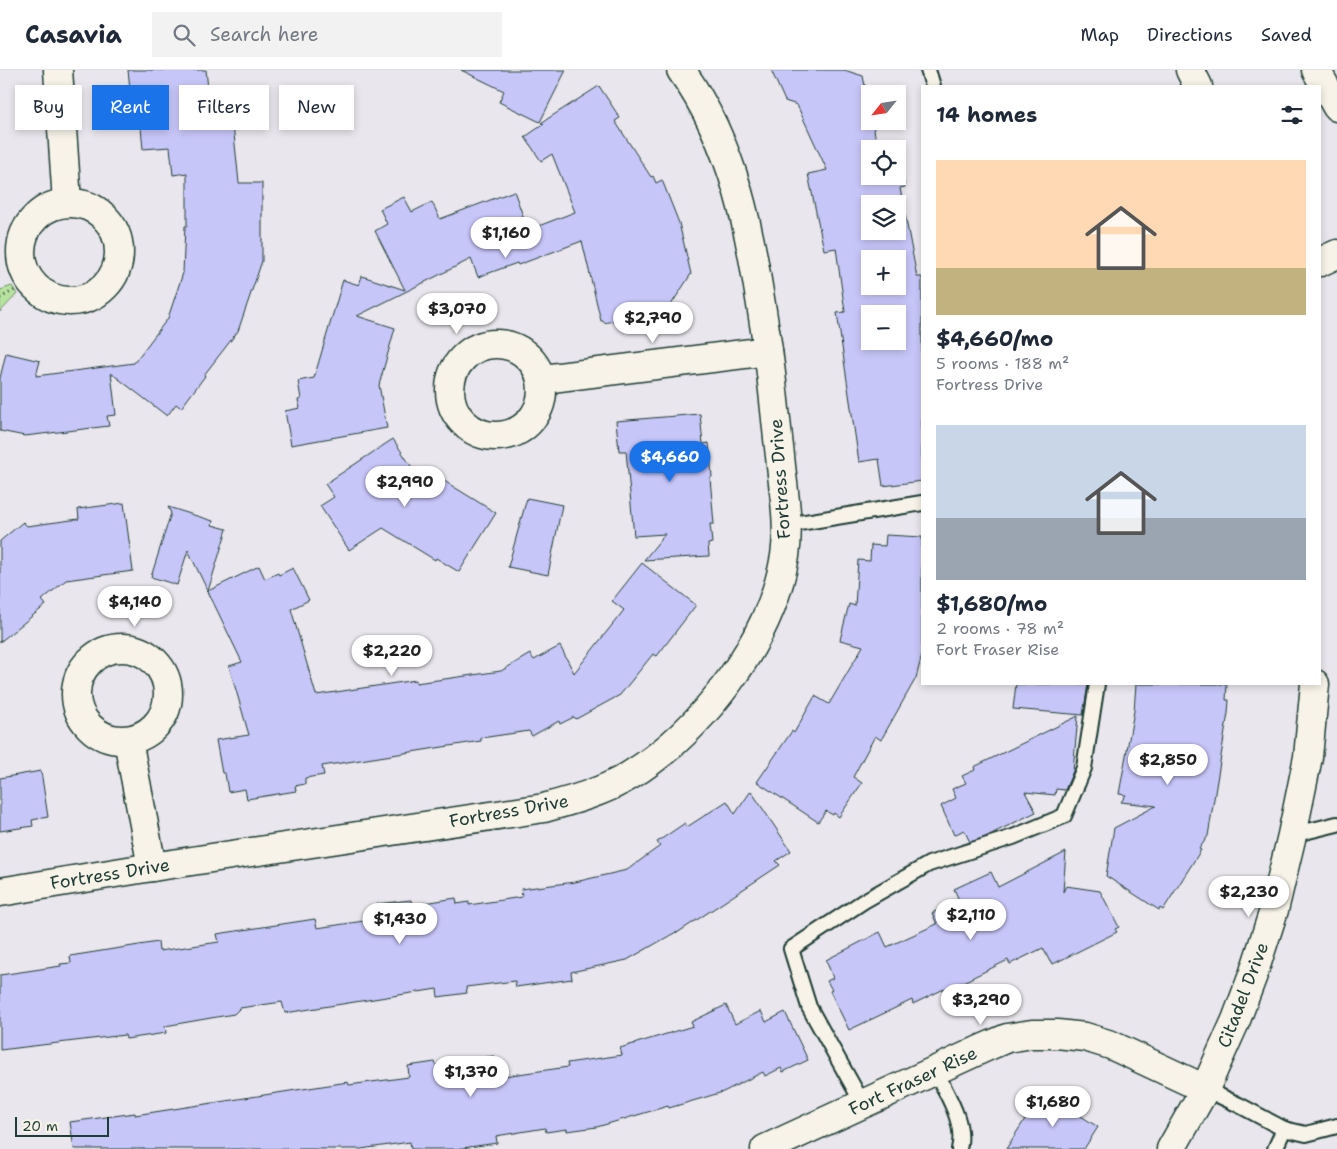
<!DOCTYPE html>
<meta charset="utf-8">
<style>
:root{--surface:#fff;--page:#f2f2f3;--text:#1f2937;--muted:#747a83;--line:#e0e1e3;--accent:#1a73e8}
body{margin:0;font-family:"Shantell Sans",sans-serif;background:var(--page);color:var(--text);height:100vh;display:flex;flex-direction:column;font-size:19px;white-space:nowrap}
*{box-sizing:border-box;margin:0}
p{font-size:16px;color:var(--muted)}
.icon{flex:none;width:28px;height:28px;fill:none;stroke:currentColor;stroke-width:2;stroke-linecap:round;stroke-linejoin:round}
.map{position:relative;flex:1;overflow:hidden}
.side{position:absolute;left:921px;top:15px;width:400px;height:600px;display:flex;flex-direction:column;background:var(--surface);border-radius:0px;box-shadow:0 2px 8px #0003}
.side>*{flex:none}
.guide{position:absolute;left:15px;top:15px;width:475px;height:45px;display:flex;gap:10px}
.needle{width:32px;rotate:240deg}
.tools{position:absolute;left:861px;top:15px;display:grid;gap:10px}
.tools a{display:grid;place-items:center;width:45px;height:45px;border-radius:0px;background:var(--surface);box-shadow:0 2px 8px #0003;font-size:25px}
.scale{position:absolute;left:15px;bottom:12px;width:94px;box-sizing:border-box;padding-left:5px;border:2px solid #1f3d34;border-top:0;font-size:14px;line-height:18px;white-space:nowrap;color:#1f3d34;-webkit-text-stroke:4px #f7f3e8;paint-order:stroke}
.price{position:absolute;translate:-50% -42px;padding:0 11px;border-radius:18px;background:#fff;color:#222;font-size:16px;line-height:32px;filter:drop-shadow(0 1px 2px #0008)}
.price::after{content:'';position:absolute;left:50%;top:30px;width:15px;height:11px;margin-left:-8px;background:inherit;clip-path:polygon(0 0,100% 0,50% 100%)}
.price.selected{background:var(--accent);color:#fff}
ul{padding:0;list-style:none}
li{display:grid;align-content:center;gap:10px;height:265px;padding:0 15px}
li span{display:grid;place-items:center;height:155px;border-radius:0px;color:#555}
li>.icon{margin-inline-start:auto}
span .icon{width:90px;height:90px;fill:#fffc;stroke-width:1}
li b{font-size:21px}
h2{display:flex;justify-content:space-between;align-items:center;height:60px;padding:0 15px;font-size:21px}
.pill{padding:0 18px;border-radius:0px;background:var(--surface);box-shadow:0 2px 8px #0003;font-size:18px;line-height:45px}
.pill.selected{background:var(--accent);color:#fff}
header{display:flex;align-items:center;gap:30px;box-sizing:border-box;height:70px;padding:0 25px;background:var(--surface);border-bottom:1px solid var(--line)}
header strong{font-size:24px}
nav{display:flex;gap:28px;margin-inline-start:auto;font-size:18px}
.search{width:350px;height:45px;background:var(--page);display:flex;align-items:center;gap:12px;box-sizing:border-box;padding:0 18px;border-radius:0px;color:var(--muted);font-size:19px}
.map>svg:first-child{display:block}
.green{fill:#b8e29f;stroke:#6c906a}
.building{fill:#c7c6f9;stroke:#1f3d34;fill-rule:evenodd}
.lines{fill:none;stroke-linecap:round;stroke-linejoin:round}
.lane-casing{stroke:#1f3d34;stroke-width:18}
.street-casing{stroke:#1f3d34;stroke-width:31}
.secondary-casing{stroke:#1f3d34;stroke-width:31}
.path{stroke:#1f3d34;stroke-width:3;stroke-dasharray:1 4;stroke-linecap:butt}
.lane{stroke:#f7f3e8;stroke-width:14}
.street{stroke:#f7f3e8;stroke-width:28}
.secondary{stroke:#f7f3e8;stroke-width:28}
.labels{text-anchor:middle;stroke-width:4.5;stroke-linejoin:round;paint-order:stroke}
.street-label{font-size:18px;fill:#1f3d34;stroke:#f7f3e8}
</style>
<header>
<strong>Casavia</strong>
<div class="search"><svg class="icon" aria-label="search" viewBox="0 0 24 24"><circle cx="10" cy="10" r="6"/><path d="M15 15l6 6"/></svg>Search here</div>
<nav><a>Map</a><a>Directions</a><a>Saved</a></nav>
</header>
<div class="map">
<svg width="1337" height="1079" viewBox="0 0 1337 1079">
<rect width="100%" height="100%" fill="#e9e6ed"/>
<filter id="ink" filterUnits="userSpaceOnUse"><feTurbulence type="fractalNoise" baseFrequency=".02" numOctaves="2"/><feDisplacementMap in="SourceGraphic" scale="10" xChannelSelector="R" yChannelSelector="G"/><feConvolveMatrix kernelMatrix="1 2 1 2 8 2 1 2 1" color-interpolation-filters="sRGB"/></filter>
<g filter="url(#ink)">
<!-- green -->
<polygon class="green" points="12,216 17,224 0,242 0,220"/>
<!-- building -->
<g class="building">
<polygon points="128,0 206,0 210,37 231,35 239,113 262,113 262,191 238,261 204,305 205,306 181,338 176,334 167,346 111,303 116,345 107,346 109,356 25,366 0,361 0,308 6,283 40,291 36,306 134,293 168,248 183,203 185,156 187,156 187,103 173,105 170,77 143,79 139,36 132,37"/>
<polygon points="461,0 566,0 540,52 499,32 504,21"/>
<path d="M771,0H844L863,6L870,40V51H872L878,79H870V106H898V94L900,93L905,117L900,118L917,207H922V411L883,416L879,389L859,392L837,243L845,242L836,178L824,180L808,104L827,100L797,35L785,31ZM870,134H898V161H870ZM870,189H898V216H870ZM870,244H898V271H870Z"/>
<polygon points="599,16 620,48 615,51 651,107 653,106 656,113 662,110 679,153 691,204 669,238 604,253 604,251 601,251 582,171 518,195 517,193 478,207 471,189 357,246 395,258 379,315 387,358 291,375 285,341 300,338 298,330 301,329 298,311 314,308 343,210 359,215 362,206 405,220 375,161 387,154 380,139 404,127 412,142 432,132 440,149 514,121 528,160 575,142 552,84 541,91 525,67 544,54 541,53"/>
<polygon points="700,344 703,374 709,373 712,407 710,408 714,454 710,454 712,473 708,474 709,486 644,490 665,464 634,466 626,381 619,381 616,351"/>
<polygon points="393,369 431,426 441,409 496,443 459,502 436,488 435,490 383,458 349,480 320,436 334,427 325,414"/>
<polygon points="527,428 562,435 548,505 508,497"/>
<polygon points="124,433 133,501 66,510 42,530 46,535 0,572 0,471 23,452 27,456 79,449 78,439"/>
<polygon points="168,437 213,451 212,455 227,459 208,521 259,496 265,509 278,503 279,505 293,498 309,530 291,539 316,625 416,610 416,613 501,601 530,584 534,590 560,576 574,603 624,540 612,531 642,493 696,535 657,586 653,584 620,625 576,649 574,647 560,654 559,651 532,666 529,661 481,668 481,671 322,696 324,705 305,708 305,714 295,716 296,721 247,729 245,719 228,722 225,703 222,703 216,670 249,665 229,596 242,592 188,480 177,515 151,507 171,443"/>
<polygon points="886,465 922,467 922,585 916,608 881,670 875,666 853,707 862,713 839,747 834,743 833,745 826,741 818,752 757,712 792,661 794,663 815,626 829,634 863,576 840,570 849,534 855,536 858,490 870,491 871,475 885,476"/>
<polygon points="1016,614 1088,614 1083,645 1013,639"/>
<polygon points="1136,614 1227,614 1226,630 1229,630 1228,643 1208,766 1199,779 1201,780 1163,840 1160,838 1159,840 1106,806 1114,758 1156,736 1121,732 1126,725 1119,724 1134,641"/>
<polygon points="1078,646 1073,701 1065,720 1056,719 1055,725 1025,722 1036,742 983,768 970,772 964,760 954,765 941,736 956,728 952,719 966,713 962,706 975,700 974,697"/>
<polygon points="41,701 48,747 32,750 33,756 0,761 0,708"/>
<polygon points="751,721 791,781 776,791 780,795 677,863 676,862 627,890 571,902 572,909 516,917 515,911 466,917 467,923 438,927 437,919 285,943 282,932 240,938 234,944 165,956 166,963 126,969 125,965 0,980 0,905 61,896 60,894 71,893 70,886 158,872 159,881 219,872 217,864 315,849 317,858 364,851 363,843 378,841 377,834 411,830 412,835 456,828 457,834 469,832 469,835 522,827 521,819 575,812 627,800 660,776 657,772 685,753 687,757 727,731 735,744"/>
<polygon points="1066,782 1063,822 1066,816 1100,821 1119,857 1115,859 1117,862 1053,894 1052,892 1050,892 1043,878 1010,894 1008,890 947,920 946,918 913,934 912,930 849,960 830,921 832,920 827,911 833,908 826,890 880,862 887,877 937,854 932,843 959,830 954,819 991,802 998,817"/>
<polygon points="726,935 735,954 761,941 766,952 785,942 808,990 783,1002 781,998 765,1006 763,1002 723,1022 669,1038 668,1036 597,1057 567,1061 567,1059 546,1062 545,1058 496,1066 497,1073 455,1079 411,1079 410,1072 361,1079 74,1079 70,1052 135,1043 135,1045 348,1012 349,1015 409,1007 408,996 435,992 436,995 494,986 497,1007 568,997 567,993 622,985 620,978 693,956 691,952"/>
<polygon points="1045,1023 1098,1057 1084,1079 1006,1079 1034,1035 1036,1037"/>
</g>
<g class="lines">
<defs>
<g id="lane">
<polyline points="928,0 933,16"/>
<polyline points="787,455 922,433"/>
<polyline points="1292,765 1337,754"/>
<path d="M935,1000C946,1024 966,1052 959,1079"/>
<polyline points="1205,1019 1239,1035 1284,1059"/>
<polyline points="863,1034 809,937 791,879 864,831 929,794 1013,767 1064,746 1084,698 1097,614"/>
<polyline points="1275,1079 1284,1059 1306,1064 1337,1056"/>
</g>
<g id="street">
<polyline points="58,0 67,132"/>
<polyline points="1316,0 1337,37"/>
<circle cx="70" cy="182" r="49"/>
<polyline points="1320,192 1337,184"/>
<circle cx="496" cy="320" r="46"/>
<polyline points="543,309 768,281"/>
<circle cx="122" cy="624" r="46"/>
<polyline points="128,670 152,797"/>
<path d="M0,822L152,797L544,738C573,730 603,722 629,706C702,661 771,571 785,486C790,453 783,419 780,386C775,344 772,302 765,260C750,165 738,81 681,0"/>
<polyline points="765,1079 984,978 1007,968 1032,964 1057,964 1085,967 1111,975 1205,1019"/>
</g>
<g id="secondary">
<polyline points="1190,0 1198,16"/>
<polyline points="1171,1079 1205,1019 1236,950 1253,905 1274,840 1292,765 1308,687 1315,614"/>
</g>
</defs>
<!-- lane casing -->
<use href="#lane" class="lane-casing"/>
<!-- street casing -->
<use href="#street" class="street-casing"/>
<!-- secondary casing -->
<use href="#secondary" class="secondary-casing"/>
<!-- path -->
<polyline class="path" points="0,228 15,220 25,203"/>
<!-- lane -->
<use href="#lane" class="lane"/>
<!-- street -->
<use href="#street" class="street"/>
<!-- secondary -->
<use href="#secondary" class="secondary"/>
</g>
</g>
<g class="labels">
<!-- street labels -->
<g class="street-label">
<text transform="translate(780 409) rotate(-94)" y="6">Fortress Drive</text>
<text transform="translate(509 741) rotate(-10)" y="6">Fortress Drive</text>
<text transform="translate(110 804) rotate(-9)" y="6">Fortress Drive</text>
<text transform="translate(1243 925) rotate(-69)" y="6">Citadel Drive</text>
<text transform="translate(913 1011) rotate(-25)" y="6">Fort Fraser Rise</text>
</g>
</g>
</svg>
<div class="tools">
<a><svg class="needle" viewBox="-14 -14 28 28"><path d="M0-13l5 13h-10z" fill="#e53935"/><path d="M0 13l5-13h-10z" fill="#747a83"/></svg></a>
<a><svg class="icon" aria-label="locate" viewBox="0 0 24 24"><circle cx="12" cy="12" r="6"/><path d="M12 2v4M12 18v4M2 12h4M18 12h4"/></svg></a>
<a><svg class="icon" aria-label="layers" viewBox="0 0 24 24"><path d="M12 4l9 5-9 5-9-5zM3 14l9 5 9-5"/></svg></a>
<a>+</a>
<a>−</a>
</div>
<div class="scale">20 m</div>
<b class="price" style="left:506px;top:189px">$1,160</b>
<b class="price" style="left:457px;top:265px">$3,070</b>
<b class="price" style="left:653px;top:274px">$2,790</b>
<b class="price selected" style="left:670px;top:413px">$4,660</b>
<b class="price" style="left:405px;top:438px">$2,990</b>
<b class="price" style="left:135px;top:558px">$4,140</b>
<b class="price" style="left:392px;top:607px">$2,220</b>
<b class="price" style="left:1168px;top:716px">$2,850</b>
<b class="price" style="left:1249px;top:848px">$2,230</b>
<b class="price" style="left:971px;top:871px">$2,110</b>
<b class="price" style="left:400px;top:875px">$1,430</b>
<b class="price" style="left:981px;top:956px">$3,290</b>
<b class="price" style="left:471px;top:1028px">$1,370</b>
<b class="price" style="left:1053px;top:1058px">$1,680</b>
<div class="guide">
<a class="pill">Buy</a>
<a class="pill selected">Rent</a>
<a class="pill">Filters</a>
<a class="pill">New</a>
</div>
<section class="side">
<h2>14 homes<svg class="icon" aria-label="filters" viewBox="0 0 24 24"><path d="M4 7h16M4 17h16"/><circle cx="9" cy="7" r="2"/><circle cx="15" cy="17" r="2"/></svg></h2>
<ul>
<li><span style="background:linear-gradient(#ffd9b3 70%,#c2b280 0)"><svg class="icon" aria-label="home" viewBox="0 0 24 24"><path d="M3 11l9-7 9 7M6 9v11h12V9"/></svg></span><div><b>$4,660/mo</b><p>5 rooms · 188 m²</p><p>Fortress Drive</p></div></li>
<li><span style="background:linear-gradient(#c9d6e8 60%,#9aa5b1 0)"><svg class="icon" aria-label="home" viewBox="0 0 24 24"><path d="M3 11l9-7 9 7M6 9v11h12V9"/></svg></span><div><b>$1,680/mo</b><p>2 rooms · 78 m²</p><p>Fort Fraser Rise</p></div></li>
</ul>
</section>
</div>
